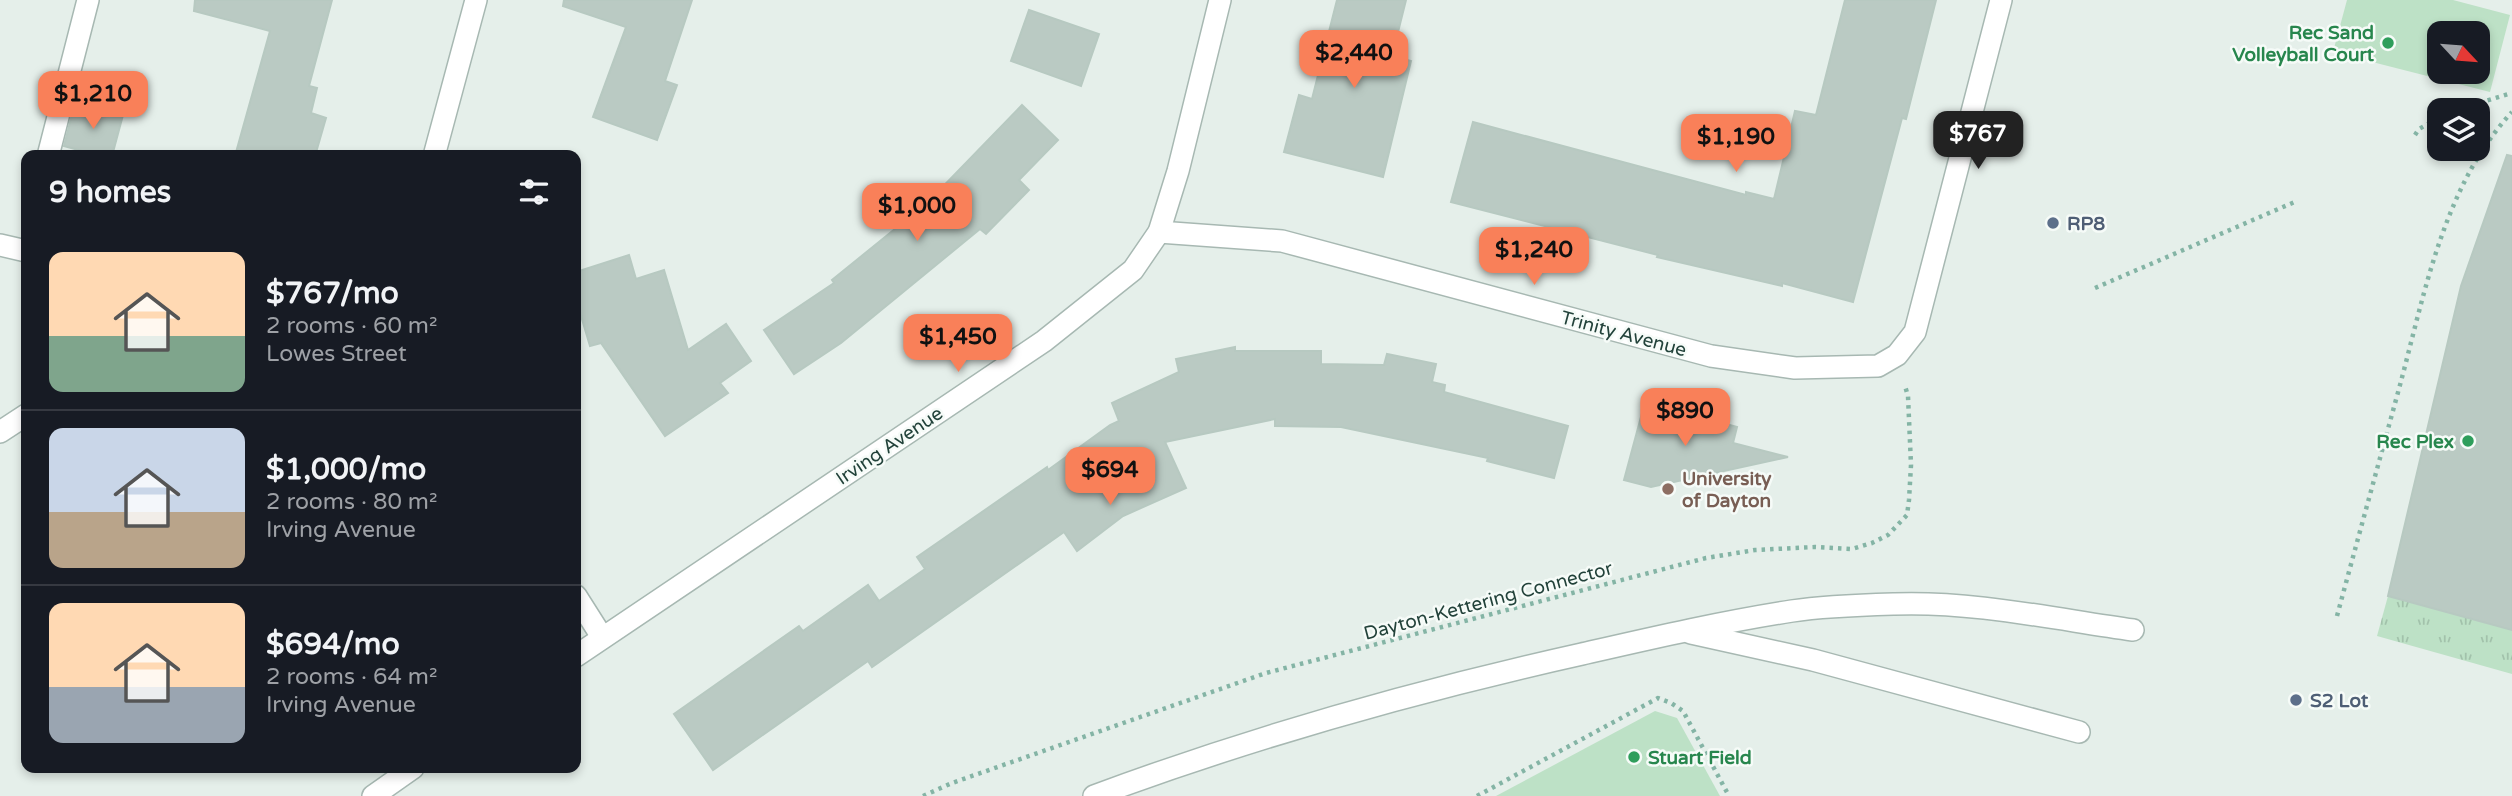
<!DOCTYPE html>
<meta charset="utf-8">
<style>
:root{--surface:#171b24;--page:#20242c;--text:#f1f3f6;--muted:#9ea1a6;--line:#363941;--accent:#f98059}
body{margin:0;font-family:"Varela Round",sans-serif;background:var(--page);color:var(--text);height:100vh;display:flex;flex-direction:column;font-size:26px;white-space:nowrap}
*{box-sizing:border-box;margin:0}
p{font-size:23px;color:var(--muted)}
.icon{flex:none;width:38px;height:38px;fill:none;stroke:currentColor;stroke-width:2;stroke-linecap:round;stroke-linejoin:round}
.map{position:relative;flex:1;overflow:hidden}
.side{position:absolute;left:21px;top:150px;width:560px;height:623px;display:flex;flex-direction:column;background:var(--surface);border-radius:14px;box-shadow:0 4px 10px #0003}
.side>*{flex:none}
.needle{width:46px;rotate:116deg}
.tools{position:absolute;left:2427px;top:21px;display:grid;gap:14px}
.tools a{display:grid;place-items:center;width:63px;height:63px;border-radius:14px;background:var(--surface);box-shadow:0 4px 10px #0003;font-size:35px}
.price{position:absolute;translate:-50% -60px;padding:0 16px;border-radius:14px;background:var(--accent);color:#111;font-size:23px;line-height:46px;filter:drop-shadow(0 2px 4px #0008)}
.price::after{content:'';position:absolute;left:50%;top:42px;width:21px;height:16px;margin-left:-10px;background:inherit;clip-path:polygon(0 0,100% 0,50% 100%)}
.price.selected{background:#222;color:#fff}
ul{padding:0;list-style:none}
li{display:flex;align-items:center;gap:21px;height:175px;padding:0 28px}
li+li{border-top:2px solid var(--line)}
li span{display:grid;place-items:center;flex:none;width:196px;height:140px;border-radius:14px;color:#555}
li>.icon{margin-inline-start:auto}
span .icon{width:84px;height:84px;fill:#fffc;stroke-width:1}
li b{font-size:30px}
h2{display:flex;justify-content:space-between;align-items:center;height:84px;padding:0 28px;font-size:30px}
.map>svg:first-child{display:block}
.grass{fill:url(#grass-tufts)}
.green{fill:#bde1c6;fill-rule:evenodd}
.building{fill:#bacac3;stroke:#b7c9c1;stroke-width:2}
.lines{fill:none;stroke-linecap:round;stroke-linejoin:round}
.service-casing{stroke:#a7b8b2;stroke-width:24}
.minor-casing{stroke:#a7b8b2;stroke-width:24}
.tertiary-casing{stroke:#a7b8b2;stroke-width:24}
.path{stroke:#84b4a5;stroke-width:4.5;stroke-dasharray:3.5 5;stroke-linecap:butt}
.service{stroke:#fff;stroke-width:21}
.minor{stroke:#fff;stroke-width:21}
.tertiary{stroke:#fff;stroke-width:21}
.leisure-dot{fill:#2e9e5b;stroke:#f6fbf8;stroke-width:2.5}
.service-dot{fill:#5c6f8a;stroke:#f6fbf8;stroke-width:2.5}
.education-dot{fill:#8d6e63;stroke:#f6fbf8;stroke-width:2.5}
.labels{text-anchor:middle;stroke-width:5;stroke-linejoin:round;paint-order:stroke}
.leisure-label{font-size:19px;font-weight:bold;fill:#27864d;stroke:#f6fbf8;text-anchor:end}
.service-label{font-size:19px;font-weight:bold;fill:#4e5e75;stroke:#f6fbf8;text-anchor:start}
.street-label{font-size:19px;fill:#22423a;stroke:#f6fbf8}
.education-label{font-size:19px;font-weight:bold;fill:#785e54;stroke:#f6fbf8;text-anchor:start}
</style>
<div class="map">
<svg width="2512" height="796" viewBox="0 0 2512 796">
<defs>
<pattern id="grass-tufts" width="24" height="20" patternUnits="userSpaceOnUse" patternTransform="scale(1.75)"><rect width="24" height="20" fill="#bde1c6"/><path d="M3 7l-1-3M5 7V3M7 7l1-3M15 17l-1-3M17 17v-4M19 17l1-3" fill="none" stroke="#a2c2ab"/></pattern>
</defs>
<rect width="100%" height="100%" fill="#e5efea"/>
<!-- grass -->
<polygon class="grass" points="2388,596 2512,630 2512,674 2377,636"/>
<!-- green -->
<g class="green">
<path d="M2347,0H2453L2510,15L2490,92L2333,52ZM2440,33H2478V72H2440Z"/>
<polygon points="1655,711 1677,718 1720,796 1496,796"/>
</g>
<!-- building -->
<g class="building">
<polygon points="195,0 332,0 309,86 317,88 311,113 326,118 315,156 235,156 270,31 194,11"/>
<polygon points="564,0 692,0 665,81 677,85 657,140 593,117 626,27 563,6"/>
<polygon points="1337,0 1406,0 1392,56 1411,61 1383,177 1284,152 1299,95 1312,99"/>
<polygon points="1845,0 1936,0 1906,119 1902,118 1853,302 1782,283 1782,286 1657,257 1658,255 1451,202 1473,122 1746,195 1746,192 1774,199 1795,111 1816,115"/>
<polygon points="1029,10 1099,34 1081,86 1011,61"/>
<polygon points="75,103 123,115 112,156 100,156 64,146"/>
<polygon points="1022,105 1058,140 1019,180 1029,190 986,234 980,229 841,343 794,374 764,330 834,283 832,280 927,203"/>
<polygon points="2507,155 2512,156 2512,630 2388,596 2461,286"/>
<polygon points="629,255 636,279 664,270 688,350 726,324 751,361 720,383 728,393 665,436 601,343 590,346 576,299 576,272"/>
<polygon points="1235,347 1235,351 1321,351 1321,364 1384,365 1387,354 1436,364 1432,382 1445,385 1444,392 1568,426 1554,478 1487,461 1488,458 1341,427 1275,426 1275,419 1165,442 1186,488 1123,516 1077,551 1064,532 872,667 868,661 713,770 674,714 799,626 803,631 868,585 879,601 925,569 917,557 1047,467 1048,470 1110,425 1119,421 1112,403 1179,372 1176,359"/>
<polygon points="1645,402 1737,427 1733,443 1788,457 1651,487 1624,480"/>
</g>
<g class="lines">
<defs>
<g id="service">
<polyline points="48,156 88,0"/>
<polyline points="1691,633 1813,660 2079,732"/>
<path d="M1094,796C1253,737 1416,691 1582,654C1652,638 1721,622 1792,611C1825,606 1860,605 1894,604C1973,601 2054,619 2133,630"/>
</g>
<g id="minor">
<polyline points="434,156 476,0"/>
<polyline points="1159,232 1282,241 1711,356 1795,368 1878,366 1897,355 1915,332 2001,0"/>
<polyline points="0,245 26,251"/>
<polyline points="0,432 26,415"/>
<polyline points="576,596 602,637"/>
</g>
<g id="tertiary">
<polyline points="576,656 1044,341 1133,270 1159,232 1178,171 1220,0"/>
<polyline points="373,796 413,768"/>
</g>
</defs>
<!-- service casing -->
<use href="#service" class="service-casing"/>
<!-- minor casing -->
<use href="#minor" class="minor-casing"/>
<!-- tertiary casing -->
<use href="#tertiary" class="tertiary-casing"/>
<!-- path -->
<g class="path">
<polyline points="2455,110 2512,93"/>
<polyline points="2415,135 2419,129 2440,117"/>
<polyline points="2095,288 2297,201"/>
<path d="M2337,616C2358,538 2379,462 2400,385C2425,292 2444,185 2512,112"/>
<polyline points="923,796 952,783 1266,673 1706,558 1755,550 1815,547 1852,549 1872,543 1888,535 1907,515 1909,500 1911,465 1908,396 1905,386"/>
<polyline points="1477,796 1658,698 1671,703 1683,711 1729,796"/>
</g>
<!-- service -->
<use href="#service" class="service"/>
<!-- minor -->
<use href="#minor" class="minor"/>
<!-- tertiary -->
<use href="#tertiary" class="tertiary"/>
</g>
<!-- markers -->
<g class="leisure-dot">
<circle cx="2388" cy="43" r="7"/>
<circle cx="2468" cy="441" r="7"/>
<circle cx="1634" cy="757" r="7"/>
</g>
<g class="service-dot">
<circle cx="2053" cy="223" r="7"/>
<circle cx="2296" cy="700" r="7"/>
</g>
<circle class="education-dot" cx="1668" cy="489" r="7"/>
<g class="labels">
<!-- leisure labels -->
<g class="leisure-label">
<text x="2374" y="39">Rec Sand<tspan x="2374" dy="22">Volleyball Court</tspan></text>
<text x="2454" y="448">Rec Plex</text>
<text x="1648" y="764" text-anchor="start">Stuart Field</text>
</g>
<!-- service labels -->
<g class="service-label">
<text x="2067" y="230">RP8</text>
<text x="2310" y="707">S2 Lot</text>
</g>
<!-- street labels -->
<g class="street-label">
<text transform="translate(1624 333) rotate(15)" y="7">Trinity Avenue</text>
<text transform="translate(889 445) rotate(-34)" y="7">Irving Avenue</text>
<text transform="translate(1488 600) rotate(-15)" y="7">Dayton-Kettering Connector</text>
</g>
<!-- education labels -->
<g class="education-label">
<text x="1682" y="485">University<tspan x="1682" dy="22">of Dayton</tspan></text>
</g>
</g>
</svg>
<div class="tools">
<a><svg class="needle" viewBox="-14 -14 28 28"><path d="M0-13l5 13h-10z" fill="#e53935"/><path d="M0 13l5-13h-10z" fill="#9ea1a6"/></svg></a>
<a><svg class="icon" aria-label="layers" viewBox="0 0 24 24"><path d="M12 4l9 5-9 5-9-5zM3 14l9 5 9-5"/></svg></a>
</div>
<b class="price" style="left:1354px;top:90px">$2,440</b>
<b class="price" style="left:93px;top:131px">$1,210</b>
<b class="price selected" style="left:1978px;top:171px">$767</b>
<b class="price" style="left:1736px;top:174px">$1,190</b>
<b class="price" style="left:917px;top:243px">$1,000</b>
<b class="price" style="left:1534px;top:287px">$1,240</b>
<b class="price" style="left:958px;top:374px">$1,450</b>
<b class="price" style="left:1685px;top:448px">$890</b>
<b class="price" style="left:1110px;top:507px">$694</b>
<section class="side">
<h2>9 homes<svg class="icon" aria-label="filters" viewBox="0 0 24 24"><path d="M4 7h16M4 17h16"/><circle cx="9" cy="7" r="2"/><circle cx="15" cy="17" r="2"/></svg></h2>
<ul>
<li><span style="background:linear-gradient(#ffd9b3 60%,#7fa58c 0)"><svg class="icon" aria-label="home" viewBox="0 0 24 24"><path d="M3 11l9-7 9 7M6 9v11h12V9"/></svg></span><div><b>$767/mo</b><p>2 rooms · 60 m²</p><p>Lowes Street</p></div></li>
<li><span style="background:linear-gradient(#c9d6e8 60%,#b9a48a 0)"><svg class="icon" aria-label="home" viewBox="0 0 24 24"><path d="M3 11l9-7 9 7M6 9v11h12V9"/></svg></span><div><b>$1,000/mo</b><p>2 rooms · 80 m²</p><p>Irving Avenue</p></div></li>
<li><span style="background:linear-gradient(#ffd9b3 60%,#9aa5b1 0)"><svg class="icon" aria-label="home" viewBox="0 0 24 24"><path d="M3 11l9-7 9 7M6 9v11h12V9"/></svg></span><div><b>$694/mo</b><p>2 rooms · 64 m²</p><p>Irving Avenue</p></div></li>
</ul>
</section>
</div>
